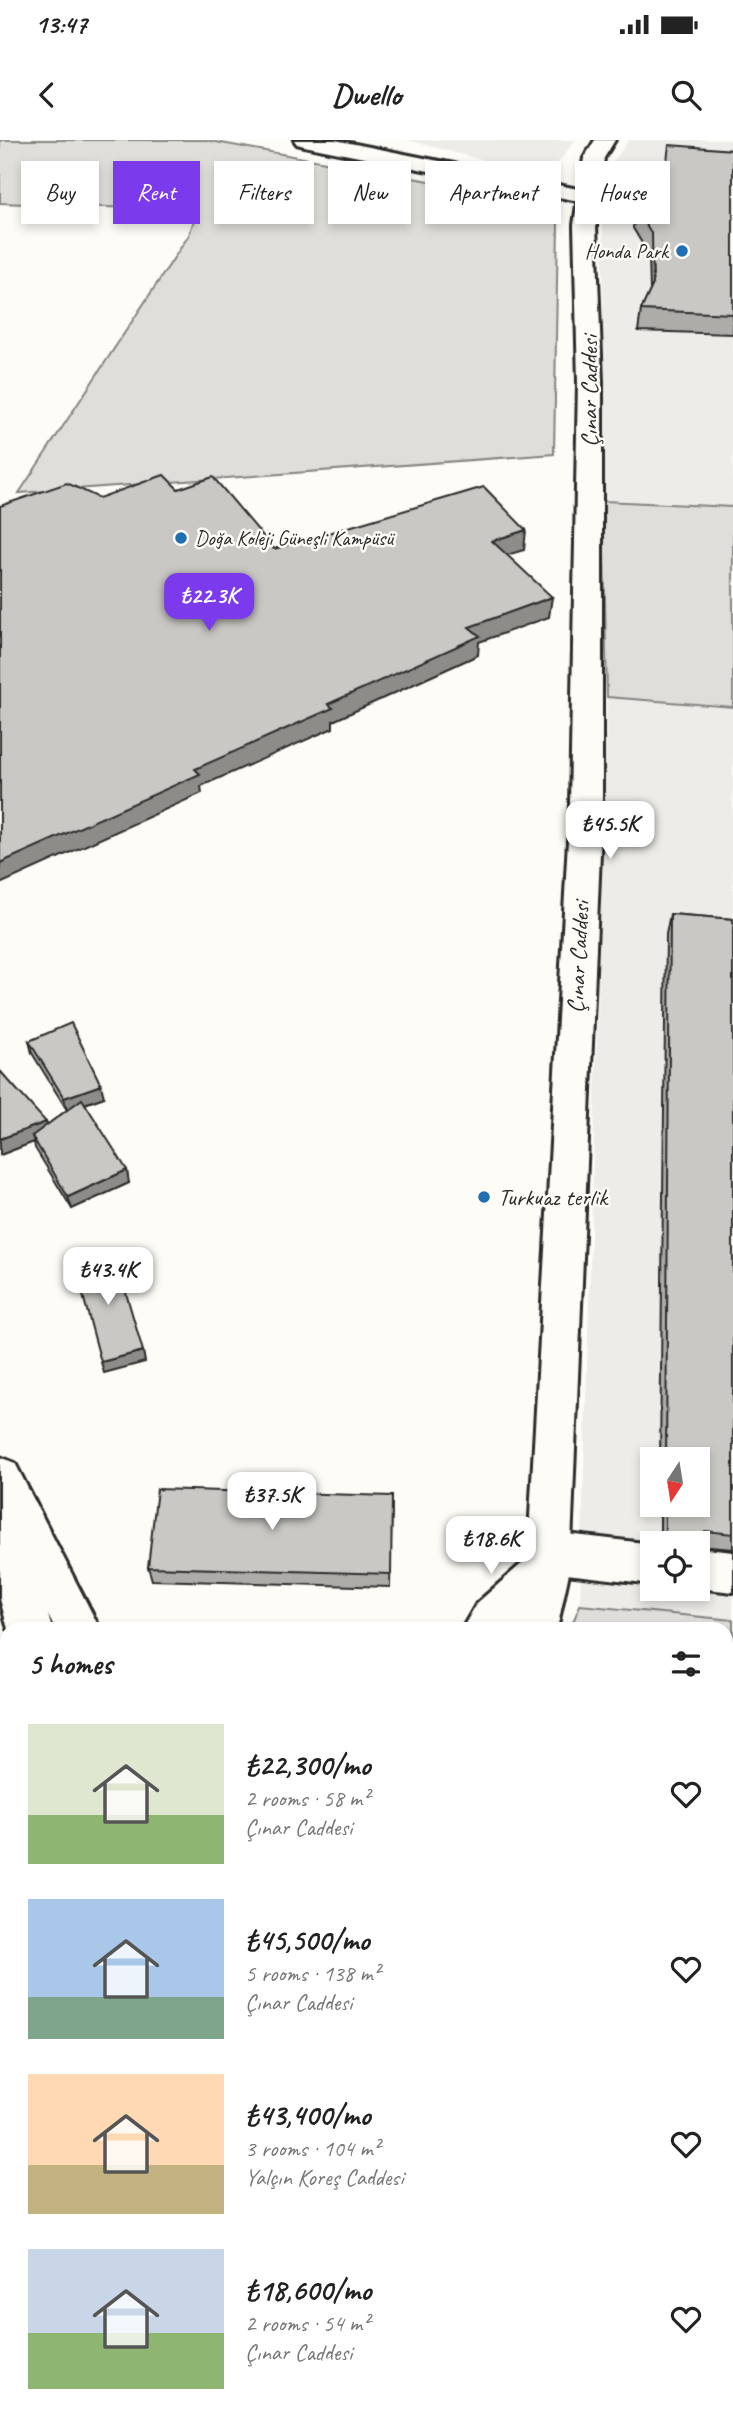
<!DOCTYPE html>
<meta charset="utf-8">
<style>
:root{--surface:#fff;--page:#f2f2f2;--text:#222;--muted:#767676;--accent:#7c3aed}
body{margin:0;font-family:Caveat,sans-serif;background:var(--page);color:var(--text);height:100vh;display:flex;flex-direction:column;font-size:26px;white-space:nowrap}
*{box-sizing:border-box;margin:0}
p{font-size:23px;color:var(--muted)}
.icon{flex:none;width:38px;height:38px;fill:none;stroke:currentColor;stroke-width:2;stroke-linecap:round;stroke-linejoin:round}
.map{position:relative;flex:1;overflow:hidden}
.drawer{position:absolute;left:0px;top:1482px;width:733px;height:800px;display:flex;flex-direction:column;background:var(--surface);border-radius:21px 21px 0 0;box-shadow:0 4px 10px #0003}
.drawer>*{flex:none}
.hud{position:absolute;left:21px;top:21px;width:691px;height:63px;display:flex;gap:14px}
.needle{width:46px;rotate:192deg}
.controls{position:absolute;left:640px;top:1307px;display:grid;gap:14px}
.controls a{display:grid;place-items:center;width:70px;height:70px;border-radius:0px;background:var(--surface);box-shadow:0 4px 10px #0003;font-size:35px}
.price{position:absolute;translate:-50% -60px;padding:0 16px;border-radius:14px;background:#fff;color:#222;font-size:23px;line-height:46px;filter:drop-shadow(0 2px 4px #0008)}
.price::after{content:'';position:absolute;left:50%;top:42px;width:21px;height:16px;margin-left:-10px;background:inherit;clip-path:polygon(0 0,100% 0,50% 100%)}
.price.current{background:var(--accent);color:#fff}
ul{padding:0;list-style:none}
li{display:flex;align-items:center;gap:21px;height:175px;padding:0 28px}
li span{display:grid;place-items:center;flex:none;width:196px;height:140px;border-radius:0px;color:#555}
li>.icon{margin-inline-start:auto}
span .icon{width:84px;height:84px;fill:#fffc;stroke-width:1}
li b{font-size:30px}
h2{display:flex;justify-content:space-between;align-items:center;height:84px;padding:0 28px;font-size:30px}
.chip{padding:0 24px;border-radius:0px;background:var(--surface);box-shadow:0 4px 10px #0003;font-size:24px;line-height:63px}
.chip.current{background:var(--accent);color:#fff}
.status{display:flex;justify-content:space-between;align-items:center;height:49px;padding:0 35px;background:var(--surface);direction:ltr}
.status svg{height:19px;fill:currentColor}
header{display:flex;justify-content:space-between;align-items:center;height:91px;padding:0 28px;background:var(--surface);font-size:32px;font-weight:800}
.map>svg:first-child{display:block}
.built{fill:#edece8;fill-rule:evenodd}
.green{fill:#dfdeda;stroke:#858482;stroke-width:2}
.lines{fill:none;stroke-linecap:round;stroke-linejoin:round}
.minor-casing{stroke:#2b2b2b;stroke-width:6}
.major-casing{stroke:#2b2b2b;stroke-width:6}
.minor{fill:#fdfcf7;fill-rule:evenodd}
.major{fill:#fdfcf7;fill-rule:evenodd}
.wall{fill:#adaca9;stroke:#2b2b2b;stroke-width:2}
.shaded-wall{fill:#8d8c89;stroke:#2b2b2b;stroke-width:2}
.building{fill:#c9c8c4;stroke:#2b2b2b;stroke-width:2}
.poi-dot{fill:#1f6fb2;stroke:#fdfcf7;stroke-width:2.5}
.labels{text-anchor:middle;stroke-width:5;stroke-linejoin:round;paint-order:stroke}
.far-poi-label{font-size:21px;fill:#2b2b2b;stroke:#fdfcf7;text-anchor:end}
.street-label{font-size:24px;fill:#2b2b2b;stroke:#fdfcf7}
.poi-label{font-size:24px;fill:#2b2b2b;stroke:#fdfcf7;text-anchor:start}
</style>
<div class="status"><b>13:47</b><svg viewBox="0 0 49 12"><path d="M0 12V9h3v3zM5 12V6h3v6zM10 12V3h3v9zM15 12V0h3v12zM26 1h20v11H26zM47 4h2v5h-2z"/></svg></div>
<header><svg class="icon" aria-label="back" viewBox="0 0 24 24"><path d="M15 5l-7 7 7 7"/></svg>Dwello<svg class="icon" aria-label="search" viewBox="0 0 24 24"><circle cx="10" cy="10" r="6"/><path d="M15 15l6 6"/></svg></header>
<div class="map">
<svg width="733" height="2281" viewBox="0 0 733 2281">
<rect width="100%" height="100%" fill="#fdfcf7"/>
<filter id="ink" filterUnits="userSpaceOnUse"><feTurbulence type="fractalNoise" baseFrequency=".0143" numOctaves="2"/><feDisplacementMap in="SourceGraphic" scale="14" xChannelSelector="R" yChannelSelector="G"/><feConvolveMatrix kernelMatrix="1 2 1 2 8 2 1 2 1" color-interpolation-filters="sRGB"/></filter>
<g filter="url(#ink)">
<!-- built -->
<g class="built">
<polygon points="407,0 575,0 548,37"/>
<polygon points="629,0 733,0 733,367 603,361 603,36"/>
<path d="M607,557L733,567V1480L580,1465ZM653,1320H698V1365H653ZM653,1404H698V1449H653Z"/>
</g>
<!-- green -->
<g class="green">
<polygon points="0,0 205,0 538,61 558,84 554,314 19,353 189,95 196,74 184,70 0,63"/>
<polygon points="603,361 733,367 733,567 607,557"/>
<polygon points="580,1465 733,1480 733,2281 695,2281 691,2275 726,2275 726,1489 570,1489"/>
<polygon points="90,2275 276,2275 272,2281 86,2281"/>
</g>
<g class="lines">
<defs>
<g id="minor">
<polygon points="294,0 335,0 588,51 596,52 599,57 596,62 588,63 304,6 297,4"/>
<polygon points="549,1392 653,1404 653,1444 549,1432 534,1426 528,1412 534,1398"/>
<polygon points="698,1408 733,1412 733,1452 698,1448"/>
</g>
<g id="major">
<polygon points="595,0 615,0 604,18 596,85 602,242 602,665 570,1428 557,1489 462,1489 477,1463 526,1420 528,1412 570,665 578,242 574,85 584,18"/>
<polygon points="0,1317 15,1323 100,1489 55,1489 48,1475 52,1489 8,1489 0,1459"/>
<polygon points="7,2049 7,2110 0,2113 0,2052"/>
<polygon points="7,2171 7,2240 0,2243 0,2174"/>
<polygon points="7,2254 7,2275 53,2275 51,2281 0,2281 0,2264"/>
<polygon points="60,2275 118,2275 116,2281 58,2281"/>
</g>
</defs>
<!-- minor casing -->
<use href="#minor" class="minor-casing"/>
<!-- major casing -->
<use href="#major" class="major-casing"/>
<!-- minor -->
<use href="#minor" class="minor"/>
<!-- major -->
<use href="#major" class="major"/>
</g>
<!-- wall -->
<g class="wall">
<polygon points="733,10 733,194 638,191 641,170 650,151 649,115 633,88 636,69 661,69"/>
<polygon points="670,774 733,779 733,1409 698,1406 698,1404 660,1404 660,1365 698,1365 698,1320 660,1320 666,794"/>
<polygon points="29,901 104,957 85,964 129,1043 72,1069 35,1008 34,1002 0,1015 0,931 47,985 67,970 32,913"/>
<polygon points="392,1356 390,1447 152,1440 148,1427"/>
</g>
<!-- shaded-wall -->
<g class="shaded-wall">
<polygon points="526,390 524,410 490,420 492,401"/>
<polygon points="552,457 549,477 479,502 478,515 333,581 333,588 201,646 202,653 0,744 0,723 328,564 469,487"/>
<polygon points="101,945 104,957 67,970 64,958"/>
<polygon points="46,982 50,996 32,996 34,1002 0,1015 0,999"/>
<polygon points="127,1030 129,1043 72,1069 68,1057"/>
<polygon points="143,1211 145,1222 104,1233 101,1222"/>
</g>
<!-- building -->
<g class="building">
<polygon points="669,5 733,10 733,174 641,170 653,144 652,95 636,69 661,69"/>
<polygon points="164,335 178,349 213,337 274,409 484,347 526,390 492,401 552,457 469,487 480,496 328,564 333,568 195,629 200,634 0,723 0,366 67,343 99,358"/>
<polygon points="670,774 733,779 733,1394 705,1391 702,1397 665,1394 665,1365 698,1365 698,1320 666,1320"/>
<polygon points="71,883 101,945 64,958 29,901"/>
<polygon points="0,931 46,982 0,999"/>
<polygon points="82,959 127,1030 68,1057 32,996"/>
<polygon points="114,1112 143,1211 101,1222 74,1122"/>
<polygon points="157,1349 392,1356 391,1434 148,1427"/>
</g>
</g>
<!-- markers -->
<g class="poi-dot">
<circle cx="682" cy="111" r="7"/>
<circle cx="181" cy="398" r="7"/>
<circle cx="484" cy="1057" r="7"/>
</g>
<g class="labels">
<!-- far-poi labels -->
<g class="far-poi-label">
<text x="668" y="118">Honda Park</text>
<text x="195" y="405" text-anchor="start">Doğa Koleji Güneşli Kampüsü</text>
</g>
<!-- street labels -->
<g class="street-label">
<text transform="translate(589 251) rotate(-90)" y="8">Çınar Caddesi</text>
<text transform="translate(578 817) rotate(-87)" y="8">Çınar Caddesi</text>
</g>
<!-- poi labels -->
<g class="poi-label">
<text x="498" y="1065">Turkuaz terlik</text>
</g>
</g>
</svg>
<div class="controls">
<a><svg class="needle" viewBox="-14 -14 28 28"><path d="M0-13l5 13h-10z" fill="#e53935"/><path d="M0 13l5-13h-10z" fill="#767676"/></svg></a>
<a><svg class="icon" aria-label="locate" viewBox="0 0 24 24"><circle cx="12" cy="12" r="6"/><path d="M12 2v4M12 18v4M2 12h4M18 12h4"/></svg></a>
</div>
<b class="price current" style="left:209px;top:493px">₺22.3K</b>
<b class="price" style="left:610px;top:721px">₺45.5K</b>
<b class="price" style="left:108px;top:1167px">₺43.4K</b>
<b class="price" style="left:272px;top:1392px">₺37.5K</b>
<b class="price" style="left:491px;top:1436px">₺18.6K</b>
<div class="hud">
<a class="chip">Buy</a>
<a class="chip current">Rent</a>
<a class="chip">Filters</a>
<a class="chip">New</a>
<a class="chip">Apartment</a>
<a class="chip">House</a>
</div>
<section class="drawer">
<h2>5 homes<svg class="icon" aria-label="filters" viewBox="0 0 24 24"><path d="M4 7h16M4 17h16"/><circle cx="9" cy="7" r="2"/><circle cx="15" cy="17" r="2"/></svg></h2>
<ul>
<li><span style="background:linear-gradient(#dfe7d0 65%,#8fb573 0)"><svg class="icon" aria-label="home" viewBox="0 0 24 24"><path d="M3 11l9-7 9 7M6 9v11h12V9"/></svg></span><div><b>₺22,300/mo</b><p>2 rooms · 58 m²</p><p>Çınar Caddesi</p></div><svg class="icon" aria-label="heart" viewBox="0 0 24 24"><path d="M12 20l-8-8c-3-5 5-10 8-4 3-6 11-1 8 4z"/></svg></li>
<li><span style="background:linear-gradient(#a9c7e8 70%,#7fa58c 0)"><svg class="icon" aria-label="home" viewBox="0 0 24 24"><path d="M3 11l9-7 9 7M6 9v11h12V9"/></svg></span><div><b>₺45,500/mo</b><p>5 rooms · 138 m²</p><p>Çınar Caddesi</p></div><svg class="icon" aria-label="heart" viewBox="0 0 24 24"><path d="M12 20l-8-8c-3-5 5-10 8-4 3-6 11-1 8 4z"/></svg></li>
<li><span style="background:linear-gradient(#ffd9b3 65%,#c2b280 0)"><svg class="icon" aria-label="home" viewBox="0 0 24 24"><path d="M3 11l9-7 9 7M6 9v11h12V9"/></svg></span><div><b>₺43,400/mo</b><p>3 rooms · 104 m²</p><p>Yalçın Koreş Caddesi</p></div><svg class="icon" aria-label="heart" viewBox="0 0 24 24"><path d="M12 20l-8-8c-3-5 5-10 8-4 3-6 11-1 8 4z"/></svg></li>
<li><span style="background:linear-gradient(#c9d6e8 60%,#8fb573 0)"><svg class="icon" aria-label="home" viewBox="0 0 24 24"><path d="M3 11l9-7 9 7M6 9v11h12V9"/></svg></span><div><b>₺18,600/mo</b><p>2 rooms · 54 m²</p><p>Çınar Caddesi</p></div><svg class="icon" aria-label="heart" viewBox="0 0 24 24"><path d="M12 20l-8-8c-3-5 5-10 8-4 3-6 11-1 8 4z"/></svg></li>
</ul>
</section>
</div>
